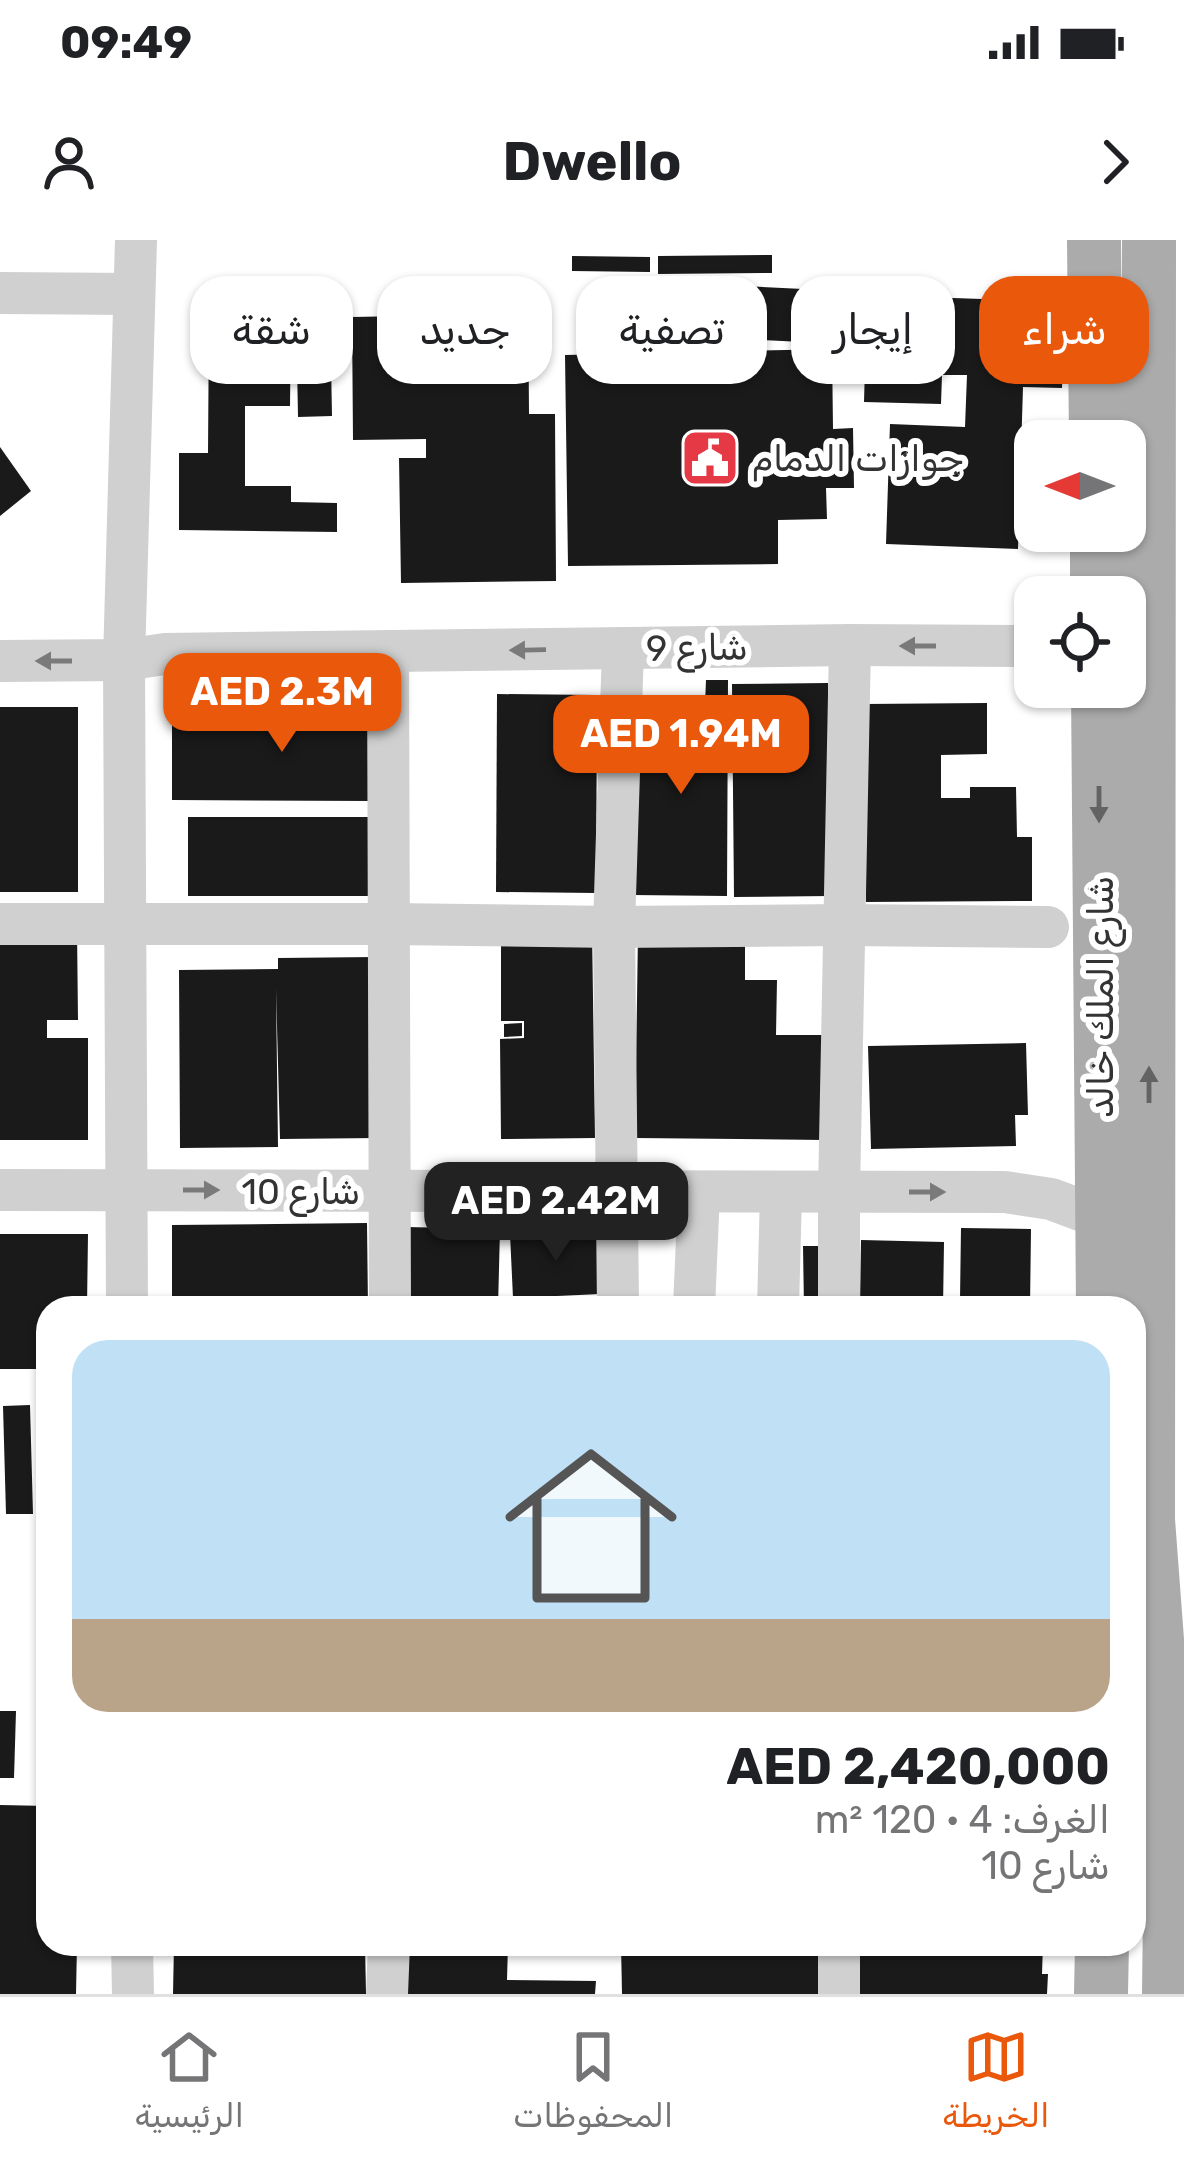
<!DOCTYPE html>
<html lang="ar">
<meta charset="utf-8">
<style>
:root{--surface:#fff;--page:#f2f2f2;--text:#202124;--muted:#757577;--line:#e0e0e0;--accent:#ea580c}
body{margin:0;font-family:Rubik,"Noto Sans Arabic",sans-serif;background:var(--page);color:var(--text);direction:rtl;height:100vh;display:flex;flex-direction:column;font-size:45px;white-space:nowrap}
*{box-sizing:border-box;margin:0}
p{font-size:39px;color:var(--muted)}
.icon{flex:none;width:66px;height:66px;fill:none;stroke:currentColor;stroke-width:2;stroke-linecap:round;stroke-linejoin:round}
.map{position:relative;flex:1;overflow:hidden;direction:ltr}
.panel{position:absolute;left:36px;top:1056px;width:1110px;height:660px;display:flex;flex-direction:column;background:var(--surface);border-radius:36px;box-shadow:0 3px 9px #0004;direction:rtl}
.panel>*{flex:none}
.hud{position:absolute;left:36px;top:36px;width:1113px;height:108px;direction:rtl;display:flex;gap:24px}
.needle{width:78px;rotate:270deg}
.fabs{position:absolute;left:1014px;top:180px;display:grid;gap:24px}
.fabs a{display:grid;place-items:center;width:132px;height:132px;border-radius:24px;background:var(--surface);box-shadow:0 3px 9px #0004;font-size:60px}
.price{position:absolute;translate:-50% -102px;padding:0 27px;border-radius:24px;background:var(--accent);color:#fff;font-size:39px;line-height:78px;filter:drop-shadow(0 3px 6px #0008)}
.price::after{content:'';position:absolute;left:50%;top:72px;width:36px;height:27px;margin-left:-18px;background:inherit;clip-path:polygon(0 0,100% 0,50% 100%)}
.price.current{background:#222;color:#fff}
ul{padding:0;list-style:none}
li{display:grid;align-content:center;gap:24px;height:636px;padding:0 36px}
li+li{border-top:3px solid var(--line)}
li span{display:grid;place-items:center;height:372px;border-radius:36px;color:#555}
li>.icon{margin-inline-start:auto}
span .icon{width:216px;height:216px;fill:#fffc;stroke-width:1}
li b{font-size:51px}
.chip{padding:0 42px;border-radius:36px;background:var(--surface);box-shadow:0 3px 9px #0004;font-size:42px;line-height:108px}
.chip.current{background:var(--accent);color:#fff}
.status{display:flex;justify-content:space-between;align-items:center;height:84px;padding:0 60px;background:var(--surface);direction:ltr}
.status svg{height:33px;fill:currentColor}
header{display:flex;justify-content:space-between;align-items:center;height:156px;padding:0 36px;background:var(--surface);font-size:54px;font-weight:700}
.menu{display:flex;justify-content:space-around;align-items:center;height:168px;border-top:3px solid var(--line);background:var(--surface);font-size:33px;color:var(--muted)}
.menu a{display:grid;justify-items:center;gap:6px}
.menu .current{color:var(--accent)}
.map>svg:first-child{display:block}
.building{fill:#1a1a1a}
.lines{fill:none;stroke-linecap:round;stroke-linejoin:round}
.minor{stroke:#d0d0d0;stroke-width:42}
.major{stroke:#ababab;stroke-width:54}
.oneway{fill:#7a7a7a}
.oneway2{fill:#636363}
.labels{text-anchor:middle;stroke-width:12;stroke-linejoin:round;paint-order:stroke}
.poi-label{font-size:36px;fill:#333;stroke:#fff;text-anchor:start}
.street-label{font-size:36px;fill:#333;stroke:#fff}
</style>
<div class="status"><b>09:49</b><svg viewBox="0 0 49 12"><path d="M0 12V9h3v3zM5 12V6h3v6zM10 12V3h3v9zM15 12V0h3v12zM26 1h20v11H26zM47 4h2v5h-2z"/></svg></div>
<header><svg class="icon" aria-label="forward" viewBox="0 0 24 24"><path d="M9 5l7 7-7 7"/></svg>Dwello<svg class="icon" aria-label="person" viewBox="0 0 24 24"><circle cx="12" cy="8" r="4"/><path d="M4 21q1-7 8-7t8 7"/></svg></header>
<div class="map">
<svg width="1184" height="1754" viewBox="0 0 1184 1754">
<rect width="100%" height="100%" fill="#fff"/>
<!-- building -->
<g class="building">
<polygon points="772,15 772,33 658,34 658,16"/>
<polygon points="572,16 650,17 650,32 572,31"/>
<polygon points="528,44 529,174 555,174 556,341 401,343 399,218 426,218 426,199 353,200 352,77 457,75 456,45"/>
<polygon points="701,44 844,51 842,104 698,97"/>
<polygon points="867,55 1065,62 1062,148 1023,147 1018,309 886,304 890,184 965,187 967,135 942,135 941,164 864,162"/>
<polygon points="330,70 332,176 298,177 296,71"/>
<polygon points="209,75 291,76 290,166 245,166 245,246 291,246 291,262 337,263 337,292 179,290 179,213 208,213"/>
<polygon points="626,77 672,78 672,106 625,104"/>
<polygon points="832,109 833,189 853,188 854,248 826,248 827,279 778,280 778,324 568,326 565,115"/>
<polygon points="0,207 31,251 0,276"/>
<polygon points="334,439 374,440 373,561 172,560 172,484 312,485 312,467 333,467"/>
<polygon points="706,440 728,440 727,656 632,655 633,464 705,464"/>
<polygon points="828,443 830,656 734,657 732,444"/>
<polygon points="497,454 597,455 596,653 496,652"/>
<polygon points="987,463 987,514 941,515 941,558 970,558 970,547 1016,547 1017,597 1032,597 1032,661 866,662 864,464"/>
<rect x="0" y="467" width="78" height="185"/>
<rect x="188" y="577" width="188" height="79"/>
<polygon points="501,688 592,688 595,898 501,899 500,799 524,798 524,781 501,781"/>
<polygon points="77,689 78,780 47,780 47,798 88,798 88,900 0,900 0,690"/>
<polygon points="638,692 745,693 745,740 777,740 776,795 826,795 825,900 635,898"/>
<polygon points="376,717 378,898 280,899 276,749 278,907 180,908 179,730 278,729 278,718"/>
<polygon points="522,783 522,796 504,797 504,784"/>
<polygon points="1026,803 1028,875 1015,875 1016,906 871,909 868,806"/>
<polygon points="367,983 368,1068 172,1068 172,985"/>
<polygon points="406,987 500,989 498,1068 404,1068"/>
<polygon points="961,988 1031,989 1030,1068 955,1068 955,1060 960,1060"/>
<polygon points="599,990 601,1054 513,1058 510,994"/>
<polygon points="0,994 88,994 87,1068 48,1068 48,1129 0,1129"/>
<polygon points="861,1000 944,1002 943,1068 860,1068"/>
<polygon points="803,1006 823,1006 824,1068 804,1068"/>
<polygon points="30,1165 33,1274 6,1274 3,1166"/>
<polygon points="0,1471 16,1471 14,1538 0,1538"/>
<polygon points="0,1565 48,1566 48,1704 77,1704 76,1754 0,1754"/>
<polygon points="174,1704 365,1704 366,1754 173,1754"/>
<polygon points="407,1704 508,1704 507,1740 596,1741 595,1754 407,1754"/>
<polygon points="621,1704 825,1704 825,1754 622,1754"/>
<polygon points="858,1704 1043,1704 1042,1734 1048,1734 1047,1754 856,1754"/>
</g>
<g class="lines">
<!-- minor -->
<g class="minor">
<polyline points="0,53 134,54"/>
<polyline points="388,412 390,1068"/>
<polyline points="0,421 124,420 165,414 850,405 1035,406"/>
<polyline points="0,684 390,684 614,687 846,685 1048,687"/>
<polyline points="0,950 1005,952 1051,959 1102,978"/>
<polyline points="127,1068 124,420 136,0"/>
<polyline points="618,1068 614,687 623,408"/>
<polyline points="694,1068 699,952"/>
<polyline points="778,1068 781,953"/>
<polyline points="839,1068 839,951 850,405"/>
<polyline points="132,1704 133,1754"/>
<polyline points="387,1754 389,1704"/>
<polyline points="839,1754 839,1704"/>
</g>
<!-- major -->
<g class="major">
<polyline points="1094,0 1096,201"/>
<polyline points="1149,0 1148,1280 1171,1587 1169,1754"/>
<polyline points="1097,291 1097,357"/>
<polyline points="1098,447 1103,1068"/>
<polyline points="1101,1754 1102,1704"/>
</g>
</g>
<!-- one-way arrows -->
<defs><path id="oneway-solid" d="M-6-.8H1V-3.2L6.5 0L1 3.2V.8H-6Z" transform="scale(3)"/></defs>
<g class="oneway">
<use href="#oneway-solid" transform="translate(918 406) rotate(-180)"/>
<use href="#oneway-solid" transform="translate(528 410) rotate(179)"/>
<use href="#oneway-solid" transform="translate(54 421) rotate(180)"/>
<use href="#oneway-solid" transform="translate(201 950)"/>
<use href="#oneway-solid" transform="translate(927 952)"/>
</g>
<g class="oneway2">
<use href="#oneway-solid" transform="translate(1099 564) rotate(90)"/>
<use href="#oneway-solid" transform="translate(1149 845) rotate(-90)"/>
</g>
<!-- icons -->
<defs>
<symbol id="civic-square" viewBox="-11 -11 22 22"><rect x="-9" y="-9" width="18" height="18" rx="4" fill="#e63946" stroke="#fff"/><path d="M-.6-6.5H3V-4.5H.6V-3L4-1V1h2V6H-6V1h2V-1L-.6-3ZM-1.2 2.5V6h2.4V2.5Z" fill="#fff"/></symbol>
</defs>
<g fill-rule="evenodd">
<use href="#civic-square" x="677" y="185" width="66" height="66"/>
</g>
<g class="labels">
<!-- poi labels -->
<g class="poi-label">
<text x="752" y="231">جوازات الدمام</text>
</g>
<!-- street labels -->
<g class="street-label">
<text transform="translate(697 407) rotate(-1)" y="13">شارع 9</text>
<text transform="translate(1100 757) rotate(-90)" y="13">شارع الملك خالد</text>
<text x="301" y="964">شارع 10</text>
</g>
</g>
</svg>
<div class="fabs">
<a><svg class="needle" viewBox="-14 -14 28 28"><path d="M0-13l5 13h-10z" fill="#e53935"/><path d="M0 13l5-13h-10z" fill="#757577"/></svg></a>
<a><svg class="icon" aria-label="locate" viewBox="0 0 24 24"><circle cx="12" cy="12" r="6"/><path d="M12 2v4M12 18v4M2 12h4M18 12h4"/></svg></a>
</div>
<b class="price" style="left:282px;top:515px">AED 2.3M</b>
<b class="price" style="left:681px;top:557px">AED 1.94M</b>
<b class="price current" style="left:556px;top:1024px">AED 2.42M</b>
<div class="hud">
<a class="chip current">شراء</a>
<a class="chip">إيجار</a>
<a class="chip">تصفية</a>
<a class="chip">جديد</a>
<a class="chip">شقة</a>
</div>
<section class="panel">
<ul>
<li><span style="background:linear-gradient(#bfe0f5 75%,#b9a48a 0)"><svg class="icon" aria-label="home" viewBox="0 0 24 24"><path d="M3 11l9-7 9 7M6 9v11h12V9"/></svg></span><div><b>AED 2,420,000</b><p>الغرف: 4 · 120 m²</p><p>شارع 10</p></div></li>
</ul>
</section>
</div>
<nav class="menu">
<a class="current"><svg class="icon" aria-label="map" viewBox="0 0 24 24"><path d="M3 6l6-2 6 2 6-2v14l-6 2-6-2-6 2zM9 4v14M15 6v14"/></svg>الخريطة</a>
<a><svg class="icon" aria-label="saved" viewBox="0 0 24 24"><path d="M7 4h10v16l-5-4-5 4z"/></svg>المحفوظات</a>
<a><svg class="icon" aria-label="home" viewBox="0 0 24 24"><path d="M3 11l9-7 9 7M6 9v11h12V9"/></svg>الرئيسية</a>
</nav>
